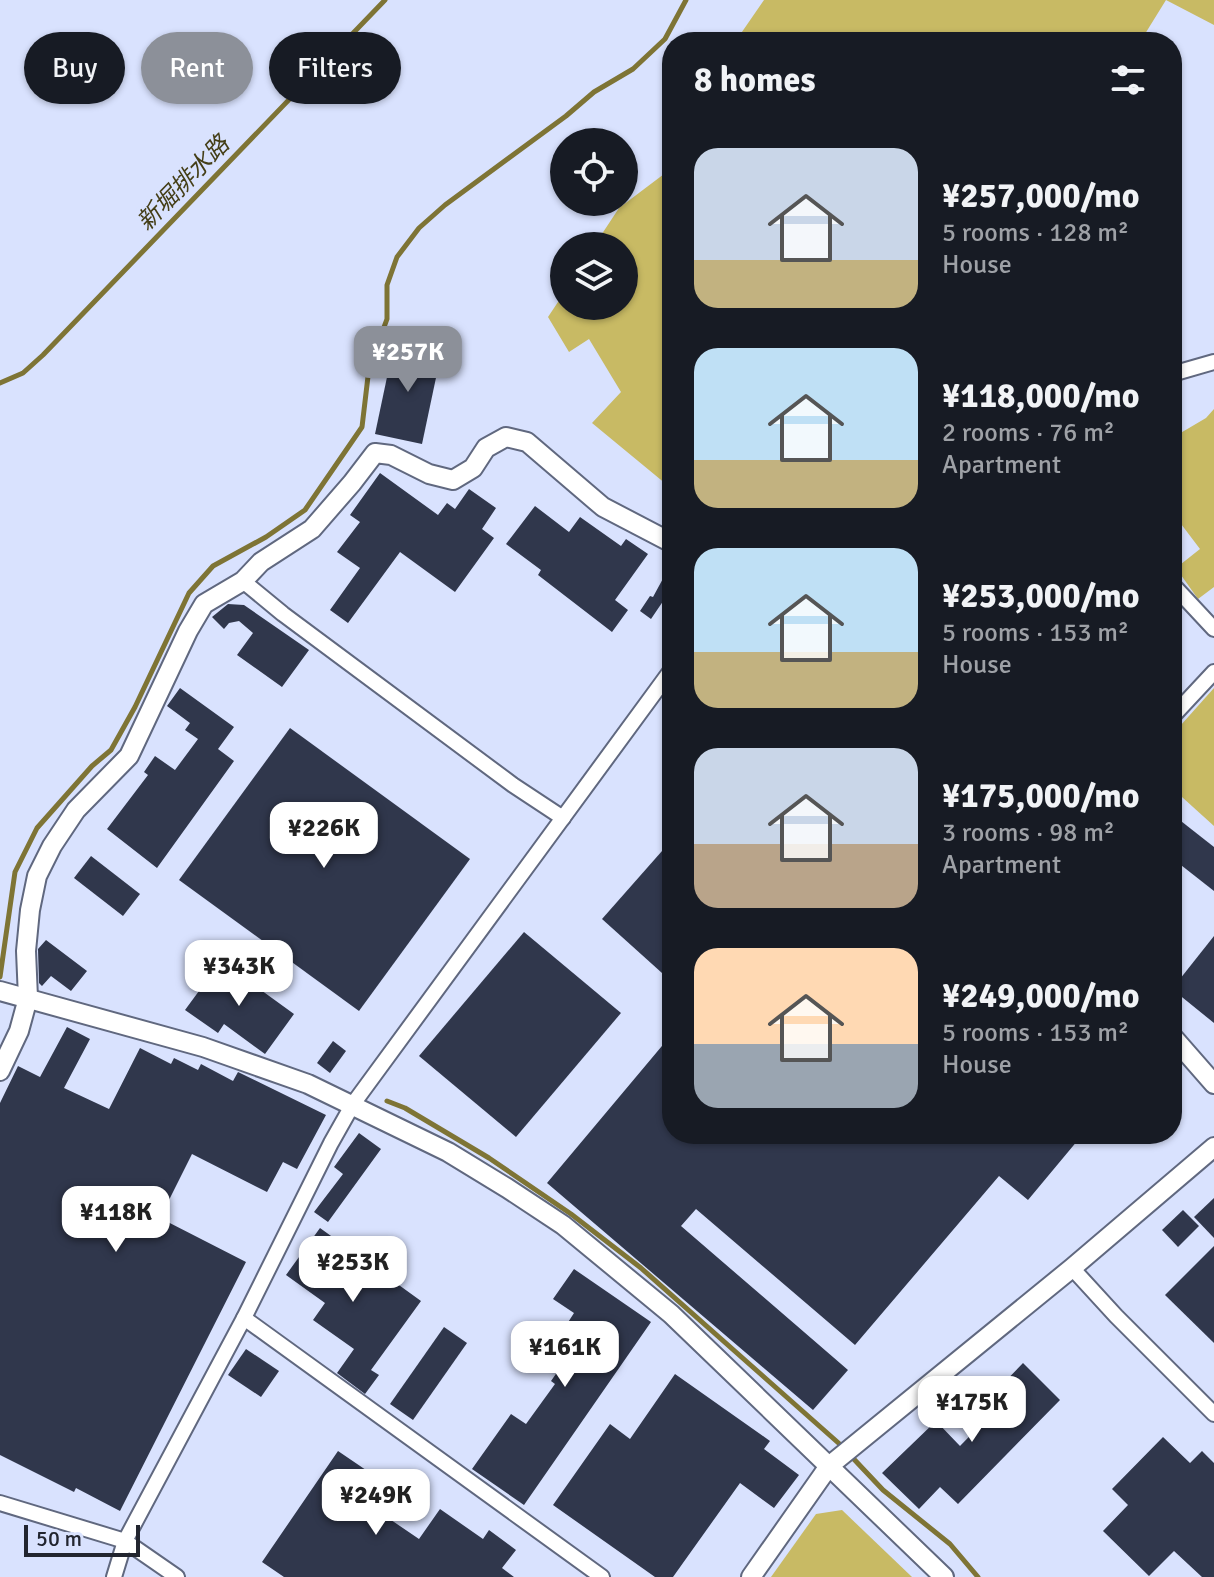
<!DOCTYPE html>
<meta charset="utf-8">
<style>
:root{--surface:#171b24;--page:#20242c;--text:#f1f3f6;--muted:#9ea1a6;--accent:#8c9099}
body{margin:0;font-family:Signika,"Noto Sans JP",sans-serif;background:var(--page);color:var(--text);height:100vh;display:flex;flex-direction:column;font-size:30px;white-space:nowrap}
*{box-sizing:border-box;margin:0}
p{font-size:26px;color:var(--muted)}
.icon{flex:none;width:44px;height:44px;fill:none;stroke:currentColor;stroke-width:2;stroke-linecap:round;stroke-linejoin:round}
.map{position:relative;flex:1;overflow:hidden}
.sheet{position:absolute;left:662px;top:32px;width:520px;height:1112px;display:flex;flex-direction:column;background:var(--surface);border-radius:32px;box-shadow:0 2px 6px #0004}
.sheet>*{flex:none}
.hud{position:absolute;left:24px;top:32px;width:518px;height:72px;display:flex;gap:16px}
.tools{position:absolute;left:550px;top:128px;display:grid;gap:16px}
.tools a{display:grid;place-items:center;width:88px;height:88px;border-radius:50%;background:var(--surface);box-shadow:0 2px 6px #0004;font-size:40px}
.scale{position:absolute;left:24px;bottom:20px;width:116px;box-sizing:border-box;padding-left:8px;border:4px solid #22252f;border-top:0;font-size:22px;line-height:28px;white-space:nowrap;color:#22252f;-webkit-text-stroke:6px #d9e2fe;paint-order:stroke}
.price{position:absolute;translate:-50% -68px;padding:0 18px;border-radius:16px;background:#fff;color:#222;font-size:26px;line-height:52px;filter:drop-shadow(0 2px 4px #0008)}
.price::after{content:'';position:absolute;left:50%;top:48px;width:24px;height:18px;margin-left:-12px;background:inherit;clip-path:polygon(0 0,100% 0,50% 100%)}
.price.on{background:var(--accent);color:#fff}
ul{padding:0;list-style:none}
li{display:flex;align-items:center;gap:24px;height:200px;padding:0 32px}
li span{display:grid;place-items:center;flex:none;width:224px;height:160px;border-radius:24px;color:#555}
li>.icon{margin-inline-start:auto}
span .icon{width:96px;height:96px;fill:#fffc;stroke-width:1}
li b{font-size:34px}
h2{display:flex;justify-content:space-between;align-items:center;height:96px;padding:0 32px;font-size:34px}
.tag{padding:0 28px;border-radius:36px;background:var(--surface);box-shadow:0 2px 6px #0004;font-size:28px;line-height:72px}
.tag.on{background:var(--accent);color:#fff}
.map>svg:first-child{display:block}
.green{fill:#c8ba64}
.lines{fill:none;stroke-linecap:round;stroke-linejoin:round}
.stream{stroke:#7e7435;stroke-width:5}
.building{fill:#30374c}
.minor-casing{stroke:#60687f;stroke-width:18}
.tertiary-casing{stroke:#60687f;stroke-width:22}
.minor{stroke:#fff;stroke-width:14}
.tertiary{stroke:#fff;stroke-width:18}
.labels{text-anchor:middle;stroke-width:8;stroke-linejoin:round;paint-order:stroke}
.water-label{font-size:24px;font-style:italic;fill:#443e17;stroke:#d9e2fe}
</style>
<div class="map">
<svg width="1214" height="1577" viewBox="0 0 1214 1577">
<rect width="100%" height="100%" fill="#d9e2fe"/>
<!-- green -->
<g class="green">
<polygon points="764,0 1214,0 1214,25 1166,0 1140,42 735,42"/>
<polygon points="672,168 672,489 592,423 621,392 589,339 569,352 548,317 564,293 564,306 624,306 624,246 594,246 619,208"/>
<polygon points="1214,409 1214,587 1198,599 1176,568 1200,549 1172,512 1172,438 1206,418"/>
<polygon points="1214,688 1214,826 1172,788 1172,735"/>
<polygon points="842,1510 912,1577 771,1577 816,1514"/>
</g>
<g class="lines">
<!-- stream -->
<g class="stream">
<polyline points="0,383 23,373 43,355 385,0"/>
<polyline points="0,977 15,872 37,828 92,766 111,750 135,707 189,593 213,566 266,537 305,510 362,427 369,368 387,319 387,285 397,257 419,228 445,205 566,116 594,92 633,69 665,39 686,0"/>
<polyline points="387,1101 405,1108 489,1158 571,1214 641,1268 843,1447"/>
<polyline points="850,1455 883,1490 950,1544 978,1577"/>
</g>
</g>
<!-- building -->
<g class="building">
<polygon points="394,344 441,354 422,444 375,434"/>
<polygon points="380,473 438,515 447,503 455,509 469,489 496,508 482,529 494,538 455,592 400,552 348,623 330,610 360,568 337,552 360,522 350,515"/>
<polygon points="535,506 569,532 580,517 621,546 626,539 648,554 615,600 628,610 612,632 538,575 541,570 506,544"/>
<polygon points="672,562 672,588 651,619 640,611 650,596 653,597"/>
<polygon points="228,604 244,605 309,650 282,687 237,655 253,633 239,621 229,623 224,629 212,617"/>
<polygon points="180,688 234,727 218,749 234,761 157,868 107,829 148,775 144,772 155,756 175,770 198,739 185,730 190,723 167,706"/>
<polygon points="290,728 470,859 359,1011 179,880"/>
<polygon points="1172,814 1214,847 1214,891 1172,858"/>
<polygon points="662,851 672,857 672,982 602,919"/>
<polygon points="91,856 140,894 123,916 74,878"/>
<polygon points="524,932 621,1013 516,1137 419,1056"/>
<polygon points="1214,936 1214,1023 1172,989"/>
<polygon points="46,940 87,971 71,991 51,976 42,986 39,983 38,949"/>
<polygon points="221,961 294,1014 265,1054 224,1024 218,1033 185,1010"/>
<polygon points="67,1027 90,1039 64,1088 109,1109 140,1048 171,1064 174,1058 198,1070 201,1064 233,1081 238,1072 326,1115 297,1169 283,1162 267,1192 192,1154 160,1218 246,1262 120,1511 76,1488 74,1492 0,1455 0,1103 18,1066 40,1077"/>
<polygon points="672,1034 672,1134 1083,1134 1028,1200 999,1176 855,1345 696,1209 681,1226 848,1370 813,1410 547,1183"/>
<polygon points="333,1041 346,1051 330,1073 317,1063"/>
<polygon points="359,1133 381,1149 328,1222 314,1212 343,1174 334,1167"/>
<polygon points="1214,1198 1214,1238 1194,1217"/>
<polygon points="1183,1210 1199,1226 1178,1247 1162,1230"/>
<polygon points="320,1228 421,1301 371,1370 379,1375 365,1394 337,1373 354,1349 313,1320 325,1303 286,1275"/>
<polygon points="1214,1246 1214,1343 1165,1295"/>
<polygon points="574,1269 651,1322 524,1505 472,1469 511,1414 526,1424 555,1384 551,1381 581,1338 565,1327 574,1313 553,1299"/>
<polygon points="444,1327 467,1343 413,1420 390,1404"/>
<polygon points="246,1349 279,1371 261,1397 228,1375"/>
<polygon points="1023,1363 1060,1400 958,1504 940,1487 919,1509 882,1473 936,1421 960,1446 1001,1404 992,1395"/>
<polygon points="675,1374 770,1441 764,1449 799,1475 774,1508 740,1483 673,1577 655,1577 553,1505 610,1424 630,1439"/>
<polygon points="1163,1437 1190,1463 1202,1451 1214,1463 1214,1577 1202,1577 1174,1551 1149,1576 1103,1531 1128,1505 1112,1489"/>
<polygon points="338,1451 388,1485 372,1507 419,1539 440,1509 483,1539 489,1530 516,1550 502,1568 514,1577 284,1577 262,1562"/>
</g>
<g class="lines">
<defs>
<g id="minor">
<polyline points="1172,374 1214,362"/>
<polyline points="243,581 283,614 513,785 563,818"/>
<polyline points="1172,584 1214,629"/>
<polyline points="1172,717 1214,672"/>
<polyline points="1072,1268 1116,1316 1214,1414"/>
<polyline points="244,1318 602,1577"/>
<polyline points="0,1503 125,1541 177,1577"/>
<polyline points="114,1577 125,1541 244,1318 331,1143 353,1104 672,669"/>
</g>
<g id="tertiary">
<polyline points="0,991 203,1047 308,1084 448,1152 507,1188 563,1225 671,1314 944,1577"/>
<polyline points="1172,1036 1214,1084"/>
<polyline points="0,1071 19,1031 28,998 26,951 30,910 37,876 52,846 76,810 129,756 188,631 204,604 243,581 261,562 312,529 352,483 375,453 391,455 429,474 453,480 473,468 486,448 506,437 527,442 603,507 672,543"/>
<polyline points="751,1577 829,1466 1072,1268 1214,1147"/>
</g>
</defs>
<!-- minor casing -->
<use href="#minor" class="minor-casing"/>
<!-- tertiary casing -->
<use href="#tertiary" class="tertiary-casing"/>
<!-- minor -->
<use href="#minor" class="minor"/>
<!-- tertiary -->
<use href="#tertiary" class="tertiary"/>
</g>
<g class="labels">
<!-- water labels -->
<g class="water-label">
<text transform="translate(183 183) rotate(-46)" y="8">新堀排水路</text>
</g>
</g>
</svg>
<div class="tools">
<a><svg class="icon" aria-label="locate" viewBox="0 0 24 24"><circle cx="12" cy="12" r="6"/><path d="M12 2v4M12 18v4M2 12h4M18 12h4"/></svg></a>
<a><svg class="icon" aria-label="layers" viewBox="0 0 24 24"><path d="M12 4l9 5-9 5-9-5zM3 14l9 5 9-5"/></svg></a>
</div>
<div class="scale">50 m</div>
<b class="price on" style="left:408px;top:394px">¥257K</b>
<b class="price" style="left:324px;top:870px">¥226K</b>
<b class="price" style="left:239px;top:1008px">¥343K</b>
<b class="price" style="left:116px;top:1254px">¥118K</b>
<b class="price" style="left:353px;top:1304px">¥253K</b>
<b class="price" style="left:565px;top:1389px">¥161K</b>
<b class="price" style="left:972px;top:1444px">¥175K</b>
<b class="price" style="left:376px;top:1537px">¥249K</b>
<div class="hud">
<a class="tag">Buy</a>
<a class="tag on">Rent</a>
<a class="tag">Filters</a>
</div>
<section class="sheet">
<h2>8 homes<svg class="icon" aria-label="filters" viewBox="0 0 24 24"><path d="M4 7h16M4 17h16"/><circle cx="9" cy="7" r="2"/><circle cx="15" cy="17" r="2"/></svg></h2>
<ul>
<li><span style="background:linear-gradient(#c9d6e8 70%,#c2b280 0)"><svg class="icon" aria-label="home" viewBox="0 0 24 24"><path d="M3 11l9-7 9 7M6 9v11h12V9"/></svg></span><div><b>¥257,000/mo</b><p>5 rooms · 128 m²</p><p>House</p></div></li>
<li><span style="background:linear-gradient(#bfe0f5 70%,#c2b280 0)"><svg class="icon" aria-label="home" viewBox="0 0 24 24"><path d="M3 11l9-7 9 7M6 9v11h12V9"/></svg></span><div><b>¥118,000/mo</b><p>2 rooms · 76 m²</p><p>Apartment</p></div></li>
<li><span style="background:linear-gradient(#bfe0f5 65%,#c2b280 0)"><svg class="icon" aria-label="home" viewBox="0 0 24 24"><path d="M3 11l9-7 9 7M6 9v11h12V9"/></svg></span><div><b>¥253,000/mo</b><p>5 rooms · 153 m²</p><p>House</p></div></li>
<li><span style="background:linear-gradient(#c9d6e8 60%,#b9a48a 0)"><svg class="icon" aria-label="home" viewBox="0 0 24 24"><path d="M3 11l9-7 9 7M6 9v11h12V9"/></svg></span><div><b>¥175,000/mo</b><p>3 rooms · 98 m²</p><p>Apartment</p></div></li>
<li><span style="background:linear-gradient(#ffd9b3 60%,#9aa5b1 0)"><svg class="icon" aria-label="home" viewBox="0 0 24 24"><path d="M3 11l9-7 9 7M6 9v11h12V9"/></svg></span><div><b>¥249,000/mo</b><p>5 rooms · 153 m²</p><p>House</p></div></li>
</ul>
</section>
</div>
